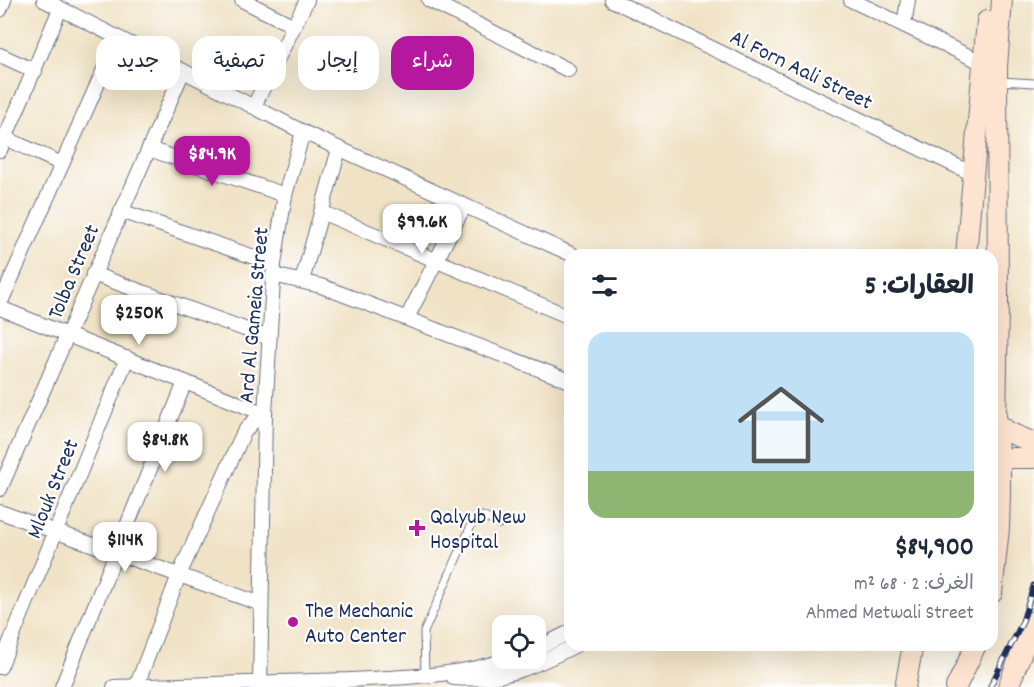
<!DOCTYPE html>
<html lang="ar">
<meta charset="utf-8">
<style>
:root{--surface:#fff;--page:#f2f2f3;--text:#1f2937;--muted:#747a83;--line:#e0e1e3;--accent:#b5179e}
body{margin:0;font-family:Dekko,"Playpen Sans Arabic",sans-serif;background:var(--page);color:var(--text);direction:rtl;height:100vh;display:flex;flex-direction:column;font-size:22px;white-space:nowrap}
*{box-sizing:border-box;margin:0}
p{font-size:20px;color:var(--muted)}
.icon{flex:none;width:33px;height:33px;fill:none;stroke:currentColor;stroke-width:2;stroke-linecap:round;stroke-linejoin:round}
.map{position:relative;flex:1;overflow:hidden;direction:ltr}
.details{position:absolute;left:564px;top:249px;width:434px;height:402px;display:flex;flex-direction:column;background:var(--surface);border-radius:18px;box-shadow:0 6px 24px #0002;direction:rtl}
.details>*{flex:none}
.banner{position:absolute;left:18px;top:36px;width:456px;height:54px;direction:rtl;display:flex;gap:12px}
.tools{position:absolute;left:492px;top:615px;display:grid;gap:12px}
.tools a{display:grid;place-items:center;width:54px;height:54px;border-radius:12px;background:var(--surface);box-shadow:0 6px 24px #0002;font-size:30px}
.price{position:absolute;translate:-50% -51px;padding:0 14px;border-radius:12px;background:#fff;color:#222;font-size:20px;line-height:39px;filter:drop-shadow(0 2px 3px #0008)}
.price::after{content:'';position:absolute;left:50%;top:36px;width:18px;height:14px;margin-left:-9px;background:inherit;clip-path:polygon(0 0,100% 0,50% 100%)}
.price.selected{background:var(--accent);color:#fff}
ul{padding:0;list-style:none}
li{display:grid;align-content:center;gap:12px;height:318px;padding:0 24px}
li+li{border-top:2px solid var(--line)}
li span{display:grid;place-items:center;height:186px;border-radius:18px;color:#555}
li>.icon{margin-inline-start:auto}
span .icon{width:108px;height:108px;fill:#fffc;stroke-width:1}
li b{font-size:26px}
h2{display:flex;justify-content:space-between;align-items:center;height:72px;padding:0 24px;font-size:26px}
.pill{padding:0 21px;border-radius:18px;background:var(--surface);box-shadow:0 6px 24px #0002;font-size:21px;line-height:54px}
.pill.selected{background:var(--accent);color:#fff}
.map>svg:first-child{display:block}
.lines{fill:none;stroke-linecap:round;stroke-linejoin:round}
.lane-casing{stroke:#666e82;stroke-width:9}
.street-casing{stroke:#666e82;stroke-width:16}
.secondary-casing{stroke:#666e82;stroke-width:22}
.lane{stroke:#fff;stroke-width:7}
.street{stroke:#fff;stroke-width:14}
.secondary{stroke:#fde4d0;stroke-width:20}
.rail-casing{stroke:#1b2f5e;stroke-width:6}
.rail{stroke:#fff;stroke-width:4;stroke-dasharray:11;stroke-linecap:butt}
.poi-dot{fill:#b5179e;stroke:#fff;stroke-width:2}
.labels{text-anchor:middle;stroke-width:4.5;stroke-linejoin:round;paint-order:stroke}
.street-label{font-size:22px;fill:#1b2f5e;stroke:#fff}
.poi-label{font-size:22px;fill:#1b2f5e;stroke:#fff;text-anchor:start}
</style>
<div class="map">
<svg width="1034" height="687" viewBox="0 0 1034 687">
<rect width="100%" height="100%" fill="#fff"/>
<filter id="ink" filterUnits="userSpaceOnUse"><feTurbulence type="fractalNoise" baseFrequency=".0167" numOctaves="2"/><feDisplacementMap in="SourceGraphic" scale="12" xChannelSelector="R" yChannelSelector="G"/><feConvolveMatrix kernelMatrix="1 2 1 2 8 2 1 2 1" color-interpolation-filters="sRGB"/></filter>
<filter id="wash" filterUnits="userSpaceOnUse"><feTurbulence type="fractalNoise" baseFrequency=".008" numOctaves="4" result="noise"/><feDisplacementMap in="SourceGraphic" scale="24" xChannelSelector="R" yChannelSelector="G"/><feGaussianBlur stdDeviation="1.35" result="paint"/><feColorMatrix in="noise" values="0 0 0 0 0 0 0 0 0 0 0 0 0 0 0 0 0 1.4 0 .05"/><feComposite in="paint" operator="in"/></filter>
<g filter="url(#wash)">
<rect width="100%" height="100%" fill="#f0e2c5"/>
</g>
<g filter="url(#ink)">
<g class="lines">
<defs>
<g id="lane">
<polyline points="1000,81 1034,83"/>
<polyline points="425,675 424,632 474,519 482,516 499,524"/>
</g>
<g id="street">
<polyline points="44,0 303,132 573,255"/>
<polyline points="242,0 294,26"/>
<polyline points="429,0 568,70"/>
<polyline points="612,0 975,175"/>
<polyline points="851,0 983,63"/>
<polyline points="0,10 4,0"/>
<polyline points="904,25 908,0"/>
<polyline points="0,55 35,71"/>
<polyline points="254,106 307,0"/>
<polyline points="5,138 62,164"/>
<polyline points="149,149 285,195"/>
<polyline points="0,150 60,9"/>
<polyline points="121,211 274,264"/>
<polyline points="321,212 570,317"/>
<polyline points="93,274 269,338"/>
<polyline points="273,275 321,286 570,381"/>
<polyline points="302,281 339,149"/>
<polyline points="0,304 118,38"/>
<polyline points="0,308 265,414"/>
<polyline points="407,318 464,206"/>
<polyline points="0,489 183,71"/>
<polyline points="0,512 261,604"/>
<polyline points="536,649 570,632"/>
<polyline points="0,667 127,358"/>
<path d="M454,678C502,682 535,666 576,645"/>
<polyline points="260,684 265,414 274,264 285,195 303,132"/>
<polyline points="62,687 185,382"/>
<path d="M114,687C192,684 270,683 348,680C403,677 459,677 511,658"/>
<path d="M136,687L179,575L243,434C249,424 255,419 265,414"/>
</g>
<g id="secondary">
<polyline points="966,255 987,21"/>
<polyline points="996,422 1008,432 1034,443"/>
<polyline points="1000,460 1012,458 1034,458"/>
<polyline points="992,593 999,528 1000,493 1000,460 996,422 998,303 997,67 1002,0"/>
<polyline points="905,687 913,645"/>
<polyline points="956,687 976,645"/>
<polyline points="1008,687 1034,621"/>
</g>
</defs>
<!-- lane casing -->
<use href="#lane" class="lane-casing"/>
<!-- street casing -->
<use href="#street" class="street-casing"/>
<!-- secondary casing -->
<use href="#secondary" class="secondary-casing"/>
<!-- lane -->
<use href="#lane" class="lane"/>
<!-- street -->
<use href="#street" class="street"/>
<!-- secondary -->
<use href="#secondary" class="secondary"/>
<defs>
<polyline id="rail" points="990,687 1022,623 1034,585"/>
</defs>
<!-- rail casing -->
<use href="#rail" class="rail-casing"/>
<!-- rail -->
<use href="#rail" class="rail"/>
</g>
</g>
<!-- markers -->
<g class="poi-dot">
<path d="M414 519h6v6h6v6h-6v6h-6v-6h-6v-6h6z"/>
<circle cx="293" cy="622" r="6"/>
</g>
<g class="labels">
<!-- street labels -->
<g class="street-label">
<text transform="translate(802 68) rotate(26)" y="8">Al Forn Aali Street</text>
<text transform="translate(72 271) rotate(-67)" y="8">Tolba Street</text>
<text transform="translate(252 315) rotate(-85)" y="8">Ard Al Gameia Street</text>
<text transform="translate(51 488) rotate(-68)" y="8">Mlouk Street</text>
</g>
<!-- poi labels -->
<g class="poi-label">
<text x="430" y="523">Qalyub New<tspan x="430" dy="25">Hospital</tspan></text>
<text x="305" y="617">The Mechanic<tspan x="305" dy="25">Auto Center</tspan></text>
</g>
</g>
</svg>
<div class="tools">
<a><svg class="icon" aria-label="locate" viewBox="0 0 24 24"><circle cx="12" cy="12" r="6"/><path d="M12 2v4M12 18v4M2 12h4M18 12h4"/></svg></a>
</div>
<b class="price selected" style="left:212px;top:187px">$84.9K</b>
<b class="price" style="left:422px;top:255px">$99.6K</b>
<b class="price" style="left:139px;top:346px">$250K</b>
<b class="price" style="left:165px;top:473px">$84.8K</b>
<b class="price" style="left:125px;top:573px">$114K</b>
<div class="banner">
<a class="pill selected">شراء</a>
<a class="pill">إيجار</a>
<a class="pill">تصفية</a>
<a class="pill">جديد</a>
</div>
<section class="details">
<h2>العقارات: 5<svg class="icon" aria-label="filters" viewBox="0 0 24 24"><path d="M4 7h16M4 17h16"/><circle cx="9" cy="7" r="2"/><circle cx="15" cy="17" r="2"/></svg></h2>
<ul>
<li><span style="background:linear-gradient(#bfe0f5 75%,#8fb573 0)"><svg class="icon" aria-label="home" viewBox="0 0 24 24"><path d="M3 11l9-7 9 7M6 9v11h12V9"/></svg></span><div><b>$84,900</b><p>الغرف: 2 · 68 m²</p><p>Ahmed Metwali Street</p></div></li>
</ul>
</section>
</div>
